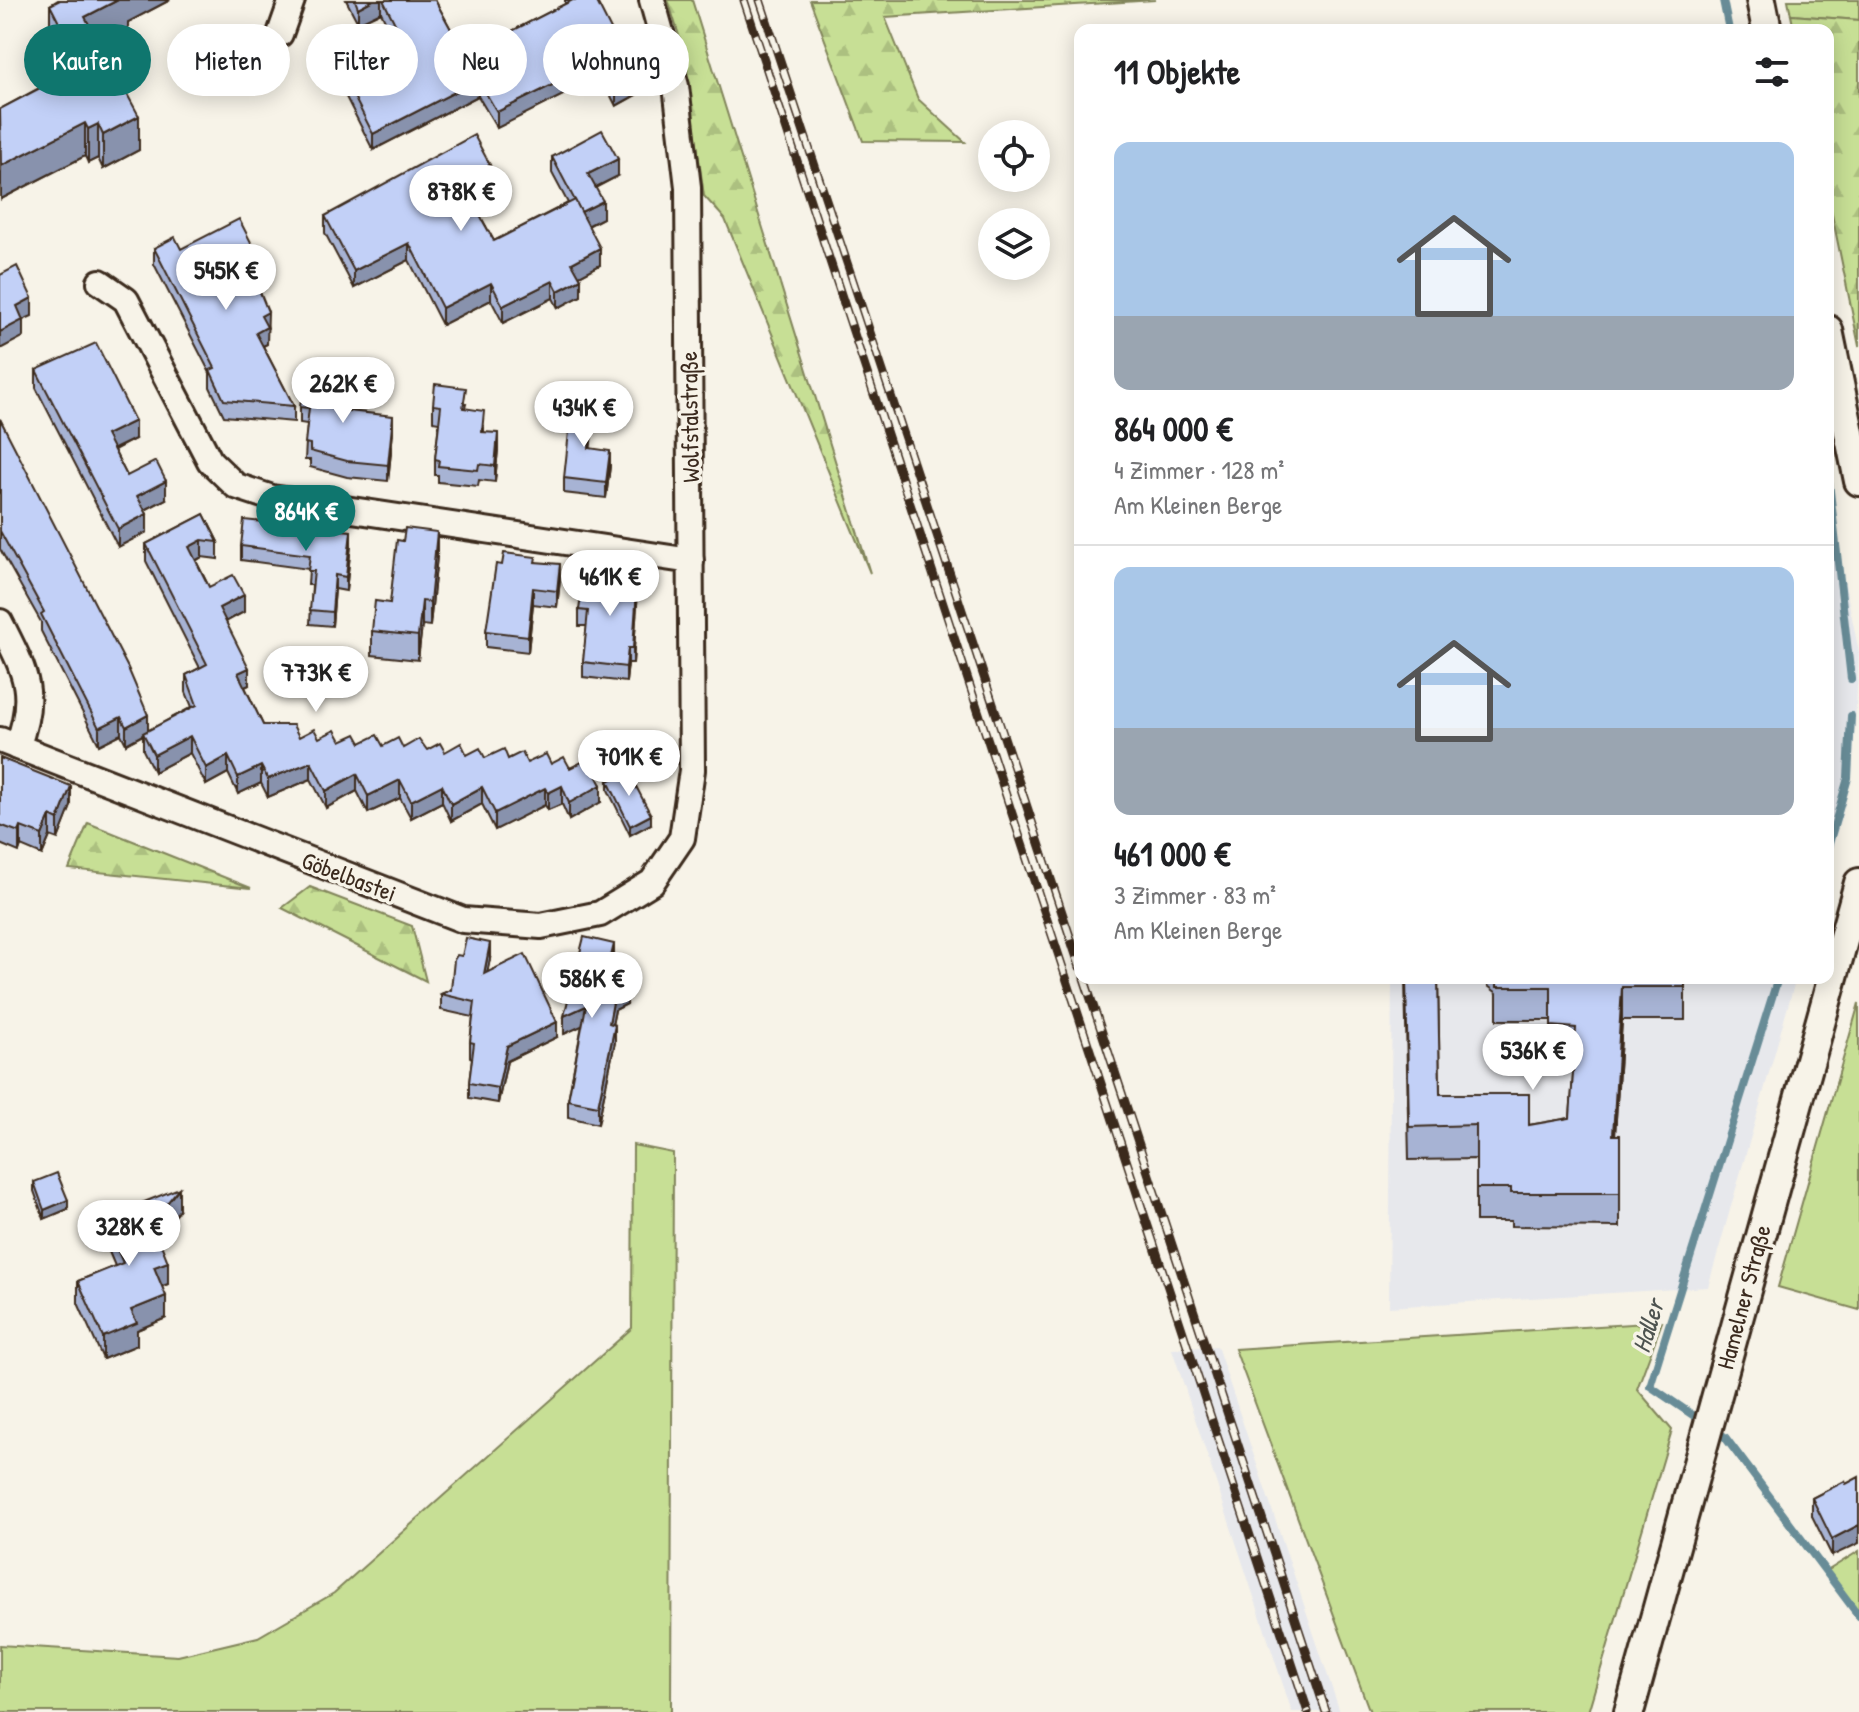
<!DOCTYPE html>
<html lang="de">
<meta charset="utf-8">
<style>
:root{--surface:#fff;--page:#f6f6f6;--text:#202124;--muted:#757577;--line:#e0e0e0;--accent:#0f766e}
body{margin:0;font-family:"Patrick Hand",sans-serif;background:var(--page);color:var(--text);height:100vh;display:flex;flex-direction:column;font-size:30px;white-space:nowrap}
*{box-sizing:border-box;margin:0}
p{font-size:26px;color:var(--muted)}
.icon{flex:none;width:44px;height:44px;fill:none;stroke:currentColor;stroke-width:2;stroke-linecap:round;stroke-linejoin:round}
.map{position:relative;flex:1;overflow:hidden}
.details{position:absolute;left:1074px;top:24px;width:760px;height:960px;display:flex;flex-direction:column;background:var(--surface);border-radius:16px;box-shadow:0 4px 20px #0003}
.details>*{flex:none}
.hud{position:absolute;left:24px;top:24px;width:760px;height:72px;display:flex;gap:16px}
.buttons{position:absolute;left:978px;top:120px;display:grid;gap:16px}
.buttons a{display:grid;place-items:center;width:72px;height:72px;border-radius:50%;background:var(--surface);box-shadow:0 4px 20px #0003;font-size:40px}
.price{position:absolute;translate:-50% -68px;padding:0 18px;border-radius:28px;background:#fff;color:#222;font-size:26px;line-height:52px;filter:drop-shadow(0 2px 4px #0008)}
.price::after{content:'';position:absolute;left:50%;top:48px;width:24px;height:18px;margin-left:-12px;background:inherit;clip-path:polygon(0 0,100% 0,50% 100%)}
.price.on{background:var(--accent);color:#fff}
ul{padding:0;list-style:none}
li{display:grid;align-content:center;gap:16px;height:424px;padding:0 40px}
li+li{border-top:2px solid var(--line)}
li span{display:grid;place-items:center;height:248px;border-radius:16px;color:#555}
li>.icon{margin-inline-start:auto}
span .icon{width:144px;height:144px;fill:#fffc;stroke-width:1}
li b{font-size:34px}
h2{display:flex;justify-content:space-between;align-items:center;height:96px;padding:0 40px;font-size:34px}
.chip{padding:0 28px;border-radius:36px;background:var(--surface);box-shadow:0 4px 20px #0003;font-size:28px;line-height:72px}
.chip.on{background:var(--accent);color:#fff}
.map>svg:first-child{display:block}
.built{fill:#e7e8ec}
.grass{fill:#c7df95;stroke:#81845a;stroke-width:2}
.forest{fill:url(#forest-firs);stroke:#81845a;stroke-width:2}
.lines{fill:none;stroke-linecap:round;stroke-linejoin:round}
.stream{stroke:#688c97;stroke-width:8}
.minor-casing{stroke:#3b2a1e;stroke-width:30}
.tertiary-casing{stroke:#3b2a1e;stroke-width:34}
.minor{stroke:#f7f3e8;stroke-width:24}
.tertiary{stroke:#f7f3e8;stroke-width:28}
.rail-casing{stroke:#3b2a1e;stroke-width:9}
.rail{stroke:#f7f3e8;stroke-width:6;stroke-dasharray:18;stroke-linecap:butt}
.wall{fill:#a7b3d4;stroke:#3b2a1e;stroke-width:2}
.shaded-wall{fill:#8892ad;stroke:#3b2a1e;stroke-width:2}
.building{fill:#c2d0f7;stroke:#3b2a1e;stroke-width:2}
.labels{text-anchor:middle;stroke-width:7;stroke-linejoin:round;paint-order:stroke}
.street-label{font-size:24px;fill:#3b2a1e;stroke:#f7f3e8}
.water-label{font-size:26px;font-style:italic;fill:#4e5350;stroke:#f7f3e8}
</style>
<div class="map">
<svg width="1859" height="1712" viewBox="0 0 1859 1712">
<defs>
<pattern id="forest-firs" width="22" height="20" patternUnits="userSpaceOnUse" patternTransform="scale(2)"><rect width="22" height="20" fill="#c7df95"/><path d="M5 1l3.5 6h-7zM16 11l3.5 6h-7z" fill="#acc080"/></pattern>
</defs>
<rect width="100%" height="100%" fill="#f7f3e8"/>
<filter id="ink" filterUnits="userSpaceOnUse"><feTurbulence type="fractalNoise" baseFrequency=".0125" numOctaves="2"/><feDisplacementMap in="SourceGraphic" scale="16" xChannelSelector="R" yChannelSelector="G"/><feConvolveMatrix kernelMatrix="1 2 1 2 8 2 1 2 1" color-interpolation-filters="sRGB"/></filter>
<g filter="url(#ink)">
<!-- built -->
<g class="built">
<polygon points="1828,502 1859,652 1852,778 1828,864"/>
<polygon points="1392,978 1796,978 1708,1287 1389,1307"/>
<polygon points="1217,1346 1340,1712 1292,1712 1172,1349"/>
</g>
<!-- grass -->
<g class="grass">
<polygon points="1788,0 1859,0 1859,20 1791,15"/>
<polygon points="1859,1003 1859,1310 1778,1287"/>
<polygon points="633,1145 673,1153 671,1712 0,1712 0,1645 178,1656 258,1637 334,1593 632,1328"/>
<polygon points="1662,1322 1637,1389 1672,1430 1588,1712 1370,1712 1235,1349"/>
<polygon points="1859,1551 1859,1614 1827,1571"/>
</g>
<!-- forest -->
<g class="forest">
<polygon points="668,0 692,0 870,573 725,219 704,196 684,52"/>
<polygon points="810,0 1155,0 885,17 918,99 965,142 863,141"/>
<polygon points="1791,15 1859,20 1859,346 1828,195 1828,30 1794,30"/>
<polygon points="88,823 251,888 69,869"/>
<polygon points="310,887 412,926 426,981 282,908"/>
</g>
<g class="lines">
<!-- stream -->
<g class="stream">
<polyline points="1723,0 1729,30"/>
<polyline points="1828,473 1851,679"/>
<polyline points="1828,847 1848,778 1851,716"/>
<polyline points="1778,978 1650,1386 1725,1437 1859,1616"/>
</g>
<defs>
<g id="minor">
<polyline points="280,34 292,0"/>
<polyline points="100,282 126,300 210,461 236,486 272,498 691,561"/>
<path d="M0,622C25,672 38,692 17,747"/>
<polyline points="0,740 463,920 541,926 600,914 652,882 682,838 692,770 688,187 676,86 652,0"/>
</g>
<g id="tertiary">
<polyline points="1761,0 1767,30"/>
<polyline points="1828,330 1859,481"/>
<polyline points="1629,1712 1859,883"/>
</g>
</defs>
<!-- minor casing -->
<use href="#minor" class="minor-casing"/>
<!-- tertiary casing -->
<use href="#tertiary" class="tertiary-casing"/>
<!-- minor -->
<use href="#minor" class="minor"/>
<!-- tertiary -->
<use href="#tertiary" class="tertiary"/>
<defs>
<g id="rail">
<polyline points="744,0 1308,1712"/>
<polyline points="760,0 1080,967"/>
<polyline points="1084,978 1326,1712"/>
</g>
</defs>
<!-- rail casing -->
<use href="#rail" class="rail-casing"/>
<!-- rail -->
<use href="#rail" class="rail"/>
</g>
<!-- wall -->
<g class="wall">
<polygon points="58,0 170,0 128,22 128,28 99,43 139,150 103,169 98,158 88,163 85,156 1,199 0,109 58,78 58,70 64,66 50,39 50,5"/>
<polygon points="346,0 435,0 465,55 565,4 565,0 596,0 636,95 616,106 601,76 497,128 478,96 373,150 346,97 346,81 400,51 381,12 358,23"/>
<polygon points="552,157 618,176 595,188 603,218 588,226 600,265 579,276 581,296 558,308 553,298 503,323 491,300 442,325 409,260 354,288 325,233 325,216 490,182 468,193 494,241 568,203 552,173"/>
<polygon points="154,248 181,249 256,268 251,271 268,328 267,329 267,344 263,346 294,406 294,422 224,416 210,387 210,373 154,264"/>
<polygon points="36,370 135,439 114,450 127,476 166,499 145,510 147,532 118,547 36,388"/>
<polygon points="336,389 333,409 393,432 388,481 347,477 310,467 310,460 305,460 307,424 300,423 300,407"/>
<polygon points="466,404 465,408 484,427 484,432 498,449 495,482 479,480 478,486 438,482 438,475 435,475 435,459 439,422 433,421 433,405"/>
<polygon points="0,419 148,731 192,707 186,692 186,675 200,668 146,561 146,544 204,514 218,542 218,559 202,557 196,561 209,587 244,612 226,622 249,685 245,687 263,725 299,737 445,752 485,758 508,759 527,763 551,764 570,768 601,802 569,820 562,804 548,810 545,805 495,830 482,804 451,821 442,802 411,818 400,798 368,813 357,791 326,808 311,779 268,797 261,783 238,794 228,773 206,785 190,753 154,772 143,750 143,735 126,744 121,734 99,745 41,631 41,622 0,549"/>
<polygon points="593,422 590,448 610,466 606,498 564,493 564,478"/>
<polygon points="351,545 346,591 335,589 332,626 310,624 312,585 308,585 309,569 241,560 241,546"/>
<polygon points="437,556 430,626 422,625 418,660 372,655 372,631 390,603"/>
<polygon points="536,562 560,580 557,607 533,604 528,652 486,647 486,631 502,565"/>
<polygon points="638,590 633,663 628,663 626,682 583,677 583,662 587,626 579,626 579,610"/>
<polygon points="0,758 71,806 58,839 50,836 42,855 21,846 19,852 0,844"/>
<polygon points="608,781 651,824 630,835 608,790"/>
<polygon points="490,959 487,972 557,1037 507,1061 498,1103 469,1098 469,1083 472,1058 470,1057 470,1042 473,1017 441,1010 441,994 451,990"/>
<polygon points="614,962 609,982 627,1004 615,1010 612,1024 615,1042 598,1124 568,1117 568,1100 582,1025 564,1034"/>
<polygon points="1405,978 1438,978 1440,1094 1529,1125 1570,1118 1574,1061 1551,1060 1551,1020 1497,1020 1497,993 1488,986 1488,978 1685,978 1685,1020 1622,1020 1615,1135 1620,1135 1620,1227 1511,1226 1511,1221 1476,1221 1476,1159 1409,1160"/>
<polygon points="34,1182 68,1209 44,1219 34,1191"/>
<polygon points="179,1210 158,1237 168,1284 162,1286 166,1318 137,1330 137,1345 103,1359 78,1303 78,1281 115,1266 104,1240 104,1218"/>
<polygon points="1845,1481 1832,1556 1812,1516 1812,1498"/>
</g>
<!-- shaded-wall -->
<g class="shaded-wall">
<polygon points="118,0 170,0 128,22 128,28 85,50 85,17"/>
<polygon points="373,0 381,0 381,12 358,23 358,8"/>
<polygon points="601,61 601,76 497,128 497,112"/>
<polygon points="636,79 636,95 616,106 616,90"/>
<polygon points="478,80 478,96 373,150 373,134"/>
<polygon points="139,116 139,150 103,169 103,135"/>
<polygon points="85,123 85,156 1,199 1,166"/>
<polygon points="98,124 98,158 88,163 88,129"/>
<polygon points="618,159 618,176 588,191 588,174"/>
<polygon points="490,165 490,182 460,197 460,180"/>
<polygon points="603,201 603,218 581,229 581,212"/>
<polygon points="409,243 409,260 354,288 354,271"/>
<polygon points="600,248 600,265 572,280 572,263"/>
<polygon points="256,252 256,268 246,273 246,257"/>
<polygon points="581,279 581,296 558,308 558,291"/>
<polygon points="553,281 553,298 503,323 503,306"/>
<polygon points="491,283 491,300 442,325 442,308"/>
<polygon points="32,298 32,316 23,320 23,337 0,349 0,332 17,306"/>
<polygon points="268,312 267,344 256,349 256,333 261,316"/>
<polygon points="336,372 336,389 332,425 332,409"/>
<polygon points="593,407 593,422 589,464 589,448"/>
<polygon points="393,416 393,432 388,481 388,465"/>
<polygon points="135,421 135,439 106,453 106,435"/>
<polygon points="498,433 498,449 495,482 495,466"/>
<polygon points="610,451 610,466 606,498 606,483"/>
<polygon points="166,481 166,499 137,514 137,496"/>
<polygon points="147,514 147,532 118,547 118,529"/>
<polygon points="351,531 351,545 346,591 346,577"/>
<polygon points="437,532 437,556 430,626 430,602"/>
<polygon points="202,540 202,557 189,564 189,547"/>
<polygon points="560,564 560,580 557,607 557,591"/>
<polygon points="638,574 638,590 633,663 633,648"/>
<polygon points="335,575 335,589 332,626 332,612"/>
<polygon points="533,588 533,604 528,652 528,636"/>
<polygon points="244,595 244,612 219,625 219,608"/>
<polygon points="422,601 422,625 418,660 418,636"/>
<polygon points="628,648 628,663 626,682 626,667"/>
<polygon points="249,668 249,685 238,690 238,673"/>
<polygon points="148,715 148,732 126,744 126,727"/>
<polygon points="121,717 121,734 99,745 99,728"/>
<polygon points="190,736 190,753 154,772 154,755"/>
<polygon points="228,756 228,773 206,785 206,768"/>
<polygon points="311,762 311,779 268,797 268,779"/>
<polygon points="261,766 261,783 238,794 238,777"/>
<polygon points="357,774 357,791 326,808 326,791"/>
<polygon points="400,780 400,798 368,813 368,796"/>
<polygon points="442,785 442,802 411,818 411,801"/>
<polygon points="601,785 601,802 569,820 569,803"/>
<polygon points="71,786 71,806 58,839 58,820"/>
<polygon points="562,786 562,804 548,810 548,793"/>
<polygon points="482,787 482,804 451,821 451,804"/>
<polygon points="545,788 545,805 495,830 495,813"/>
<polygon points="651,815 651,824 630,835 630,826"/>
<polygon points="50,816 50,836 42,855 42,835"/>
<polygon points="21,827 21,846 19,852 19,832"/>
<polygon points="490,943 490,959 484,989 484,974"/>
<polygon points="614,944 614,962 605,999 605,981"/>
<polygon points="627,986 627,1004 615,1010 609,1041 609,1023 615,992"/>
<polygon points="1622,987 1622,1020 1613,1169 1613,1135"/>
<polygon points="586,1006 586,1024 564,1034 564,1016"/>
<polygon points="557,1022 557,1037 507,1061 498,1103 498,1088 507,1046"/>
<polygon points="615,1025 615,1042 598,1124 598,1106"/>
<polygon points="179,1188 179,1210 152,1244 152,1222"/>
<polygon points="68,1200 68,1209 44,1219 44,1210"/>
<polygon points="168,1262 168,1284 154,1289 154,1267"/>
<polygon points="166,1296 166,1318 137,1330 137,1345 103,1359 103,1337 131,1310"/>
<polygon points="1859,1525 1859,1543 1832,1556 1832,1539"/>
</g>
<!-- building -->
<g class="building">
<polygon points="60,0 118,0 85,17 139,116 103,135 98,124 88,129 85,123 1,166 0,109 61,77 58,70 77,58 50,5"/>
<polygon points="355,0 373,0 358,8"/>
<polygon points="383,0 435,0 465,55 571,1 570,0 596,0 636,79 616,90 601,61 497,112 478,80 373,134 346,81 407,47"/>
<polygon points="602,130 618,159 588,174 603,201 581,212 552,157"/>
<polygon points="474,135 490,165 460,180 494,241 575,200 600,248 572,263 581,279 558,291 553,281 503,306 491,283 442,308 409,243 354,271 325,216"/>
<polygon points="239,219 256,252 246,257 268,312 261,316 267,327 256,333 294,406 224,400 210,370 215,368 154,248 175,237 181,249"/>
<polygon points="17,266 32,298 17,306 23,320 0,332 0,275"/>
<polygon points="96,343 135,421 106,435 127,476 156,461 166,481 137,496 147,514 118,529 36,370"/>
<polygon points="305,369 336,372 332,409 393,416 388,465 347,461 310,451 310,444 305,443 309,408 300,407"/>
<polygon points="435,384 466,388 463,408 484,411 482,432 498,433 495,466 479,464 478,470 438,466 439,460 435,459 441,406 433,405"/>
<polygon points="572,404 593,407 589,448 610,451 606,483 564,478"/>
<polygon points="0,419 128,668 148,715 126,727 121,717 99,728 41,614 44,612 0,531"/>
<polygon points="204,514 218,542 202,540 189,547 209,587 233,575 244,595 219,608 249,668 238,673 263,725 293,725 299,737 314,729 319,738 335,730 341,741 356,734 361,743 377,735 383,746 398,738 403,748 419,739 427,750 440,743 445,752 461,743 467,755 480,748 485,758 504,749 508,759 522,752 527,763 546,754 551,764 564,757 570,768 588,759 601,785 569,803 562,786 548,793 545,788 495,813 482,787 451,804 442,785 411,801 400,780 368,796 357,774 326,791 311,762 268,779 261,766 238,777 228,756 206,768 190,736 154,755 143,733 197,705 186,675 207,664 146,544"/>
<polygon points="244,520 351,531 346,577 335,575 332,612 310,610 314,571 308,571 310,555 241,546"/>
<polygon points="405,528 437,532 430,602 422,601 418,636 372,631 375,601 390,603 397,540 403,541"/>
<polygon points="504,553 536,557 535,562 560,564 557,591 533,588 528,636 486,631 496,564 502,565"/>
<polygon points="606,571 638,574 633,648 628,648 626,667 583,662 588,611 579,610 583,582 604,584"/>
<polygon points="0,758 71,786 58,820 50,816 42,835 21,827 19,832 0,825"/>
<polygon points="628,771 651,815 630,826 608,781"/>
<polygon points="584,937 614,944 605,981 627,986 615,992 609,1023 615,1025 598,1106 568,1100 586,1006 564,1016"/>
<polygon points="466,938 490,943 484,974 525,954 557,1022 507,1046 498,1088 469,1083 474,1043 470,1042 475,1002 441,994 451,990 454,960 457,955 462,956"/>
<polygon points="1406,978 1438,978 1440,1094 1529,1094 1529,1125 1570,1118 1576,1028 1551,1026 1551,987 1497,987 1497,978 1685,978 1685,987 1622,987 1613,1135 1620,1135 1620,1193 1511,1193 1511,1188 1476,1188 1476,1125 1409,1127"/>
<polygon points="57,1173 68,1200 44,1210 34,1182"/>
<polygon points="179,1188 152,1222 168,1262 154,1267 166,1296 131,1310 137,1323 103,1337 78,1281 123,1263 104,1218"/>
<polygon points="1859,1477 1859,1525 1832,1539 1812,1498 1845,1481 1846,1484"/>
</g>
</g>
<g class="labels">
<!-- street labels -->
<g class="street-label">
<text transform="translate(690 417) rotate(-91)" y="8">Wolfstalstraße</text>
<text transform="translate(349 877) rotate(21)" y="8">Göbelbastei</text>
<text transform="translate(1744 1297) rotate(-75)" y="8">Hamelner Straße</text>
</g>
<!-- water labels -->
<g class="water-label">
<text transform="translate(1648 1326) rotate(-73)" y="9">Haller</text>
</g>
</g>
</svg>
<div class="buttons">
<a><svg class="icon" aria-label="locate" viewBox="0 0 24 24"><circle cx="12" cy="12" r="6"/><path d="M12 2v4M12 18v4M2 12h4M18 12h4"/></svg></a>
<a><svg class="icon" aria-label="layers" viewBox="0 0 24 24"><path d="M12 4l9 5-9 5-9-5zM3 14l9 5 9-5"/></svg></a>
</div>
<b class="price" style="left:461px;top:233px">878K €</b>
<b class="price" style="left:226px;top:312px">545K €</b>
<b class="price" style="left:343px;top:425px">262K €</b>
<b class="price" style="left:584px;top:449px">434K €</b>
<b class="price on" style="left:306px;top:553px">864K €</b>
<b class="price" style="left:610px;top:618px">461K €</b>
<b class="price" style="left:316px;top:714px">773K €</b>
<b class="price" style="left:629px;top:798px">701K €</b>
<b class="price" style="left:592px;top:1020px">586K €</b>
<b class="price" style="left:1533px;top:1092px">536K €</b>
<b class="price" style="left:129px;top:1268px">328K €</b>
<div class="hud">
<a class="chip on">Kaufen</a>
<a class="chip">Mieten</a>
<a class="chip">Filter</a>
<a class="chip">Neu</a>
<a class="chip">Wohnung</a>
</div>
<section class="details">
<h2>11 Objekte<svg class="icon" aria-label="filters" viewBox="0 0 24 24"><path d="M4 7h16M4 17h16"/><circle cx="9" cy="7" r="2"/><circle cx="15" cy="17" r="2"/></svg></h2>
<ul>
<li><span style="background:linear-gradient(#a9c7e8 70%,#9aa5b1 0)"><svg class="icon" aria-label="home" viewBox="0 0 24 24"><path d="M3 11l9-7 9 7M6 9v11h12V9"/></svg></span><div><b>864 000 €</b><p>4 Zimmer · 128 m²</p><p>Am Kleinen Berge</p></div></li>
<li><span style="background:linear-gradient(#a9c7e8 65%,#9aa5b1 0)"><svg class="icon" aria-label="home" viewBox="0 0 24 24"><path d="M3 11l9-7 9 7M6 9v11h12V9"/></svg></span><div><b>461 000 €</b><p>3 Zimmer · 83 m²</p><p>Am Kleinen Berge</p></div></li>
</ul>
</section>
</div>
